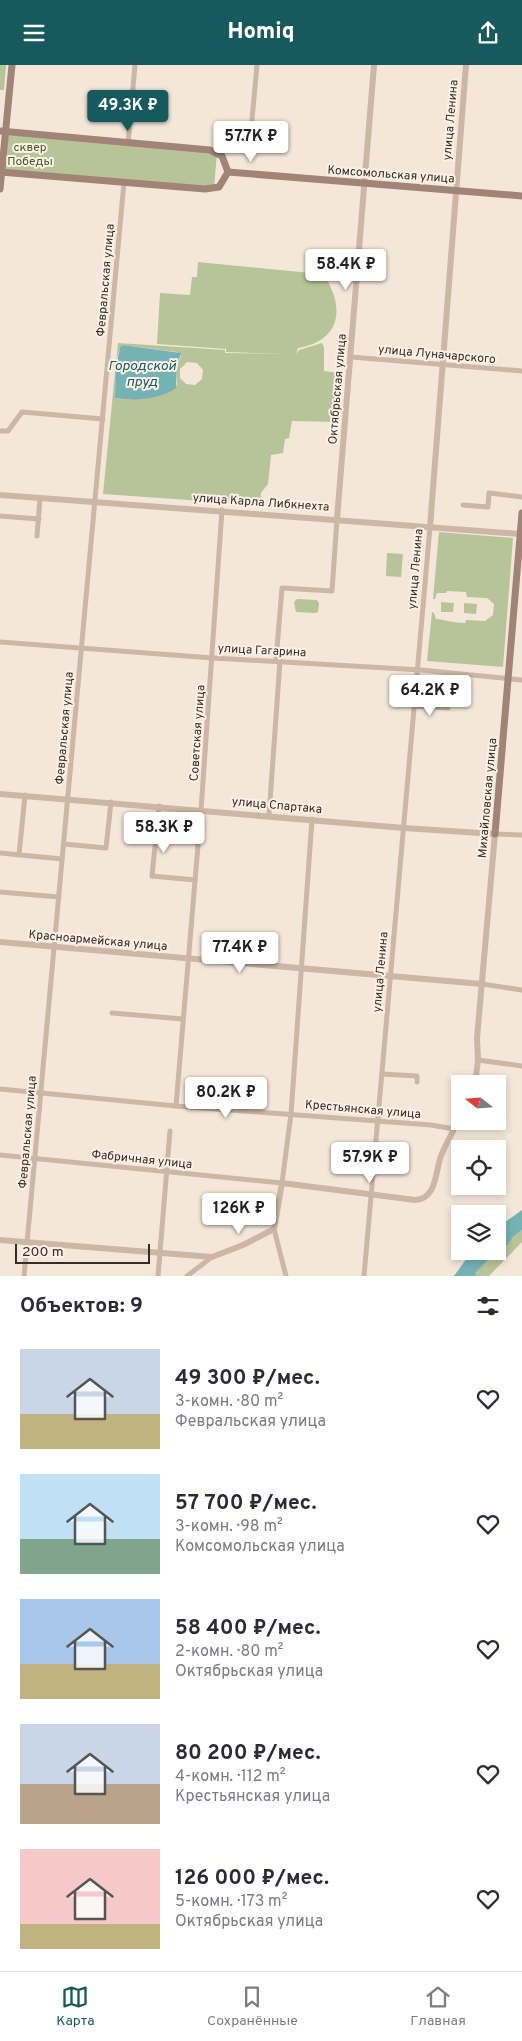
<!DOCTYPE html>
<html lang="ru">
<meta charset="utf-8">
<style>
:root{--surface:#fff;--page:#f2f2f3;--text:#2b2b33;--muted:#7c7c81;--line:#e1e1e2;--accent:#175a5d}
body{margin:0;font-family:Overpass,sans-serif;background:var(--page);color:var(--text);height:100vh;display:flex;flex-direction:column;font-size:19px;white-space:nowrap}
*{box-sizing:border-box;margin:0}
p{font-size:16px;color:var(--muted)}
.icon{flex:none;width:28px;height:28px;fill:none;stroke:currentColor;stroke-width:2;stroke-linecap:round;stroke-linejoin:round}
.map{position:relative;height:1211px;overflow:hidden}
.drawer{display:flex;flex-direction:column;background:var(--surface);flex:1}
.drawer>*{flex:none}
.needle{width:32px;rotate:287deg}
.buttons{position:absolute;left:451px;top:1010px;display:grid;gap:10px}
.buttons a{display:grid;place-items:center;width:55px;height:55px;border-radius:0px;background:var(--surface);box-shadow:0 2px 8px #0003;font-size:25px}
.scale{position:absolute;left:15px;bottom:12px;width:135px;box-sizing:border-box;padding-left:5px;border:2px solid #382b26;border-top:0;font-size:14px;line-height:18px;white-space:nowrap;color:#382b26;-webkit-text-stroke:4px #fbf1e5;paint-order:stroke}
.price{position:absolute;translate:-50% -42px;padding:0 11px;border-radius:5px;background:#fff;color:#222;font-size:16px;line-height:32px;filter:drop-shadow(0 1px 2px #0008)}
.price::after{content:'';position:absolute;left:50%;top:30px;width:15px;height:11px;margin-left:-8px;background:inherit;clip-path:polygon(0 0,100% 0,50% 100%)}
.price.current{background:var(--accent);color:#fff}
ul{padding:0;list-style:none}
li{display:flex;align-items:center;gap:15px;height:125px;padding:0 20px}
li span{display:grid;place-items:center;flex:none;width:140px;height:100px;border-radius:0px;color:#555}
li>.icon{margin-inline-start:auto}
span .icon{width:60px;height:60px;fill:#fffc;stroke-width:1}
li b{font-size:21px}
h2{display:flex;justify-content:space-between;align-items:center;height:60px;padding:0 20px;font-size:21px}
header{display:flex;justify-content:space-between;align-items:center;height:65px;padding:0 20px;background:var(--accent);color:#fff;font-size:22px;font-weight:800}
.tab-bar{display:flex;justify-content:space-around;align-items:center;height:70px;border-top:1px solid var(--line);background:var(--surface);font-size:14px;color:var(--muted)}
.tab-bar a{display:grid;justify-items:center;gap:2px}
.tab-bar .current{color:var(--accent)}
.map>svg:first-child{display:block}
.green{fill:#b6c497;fill-rule:evenodd}
.water{fill:#75b2b4}
.lines{fill:none;stroke-linecap:round;stroke-linejoin:round}
.minor{stroke:#cdb6a3;stroke-width:5}
.tertiary{stroke:#cdb6a3;stroke-width:6}
.secondary{stroke:#a18475;stroke-width:7}
.labels{text-anchor:middle;stroke-width:4;stroke-linejoin:round;paint-order:stroke}
.street-label{font-size:12px;fill:#382b26;stroke:#fbf1e5}
.park-label{font-size:12px;fill:#475827;stroke:#fbf1e5}
.water-label{font-size:14px;font-style:italic;fill:#175a5d;stroke:#fbf1e5}
</style>
<header><svg class="icon" aria-label="menu" viewBox="0 0 24 24"><path d="M4 6h16M4 12h16M4 18h16"/></svg>Homiq<svg class="icon" aria-label="share" viewBox="0 0 24 24"><path d="M12 15V3M7 8l5-5 5 5M5 13v7h14v-7"/></svg></header>
<div class="map">
<svg width="522" height="1211" viewBox="0 0 522 1211">
<rect width="100%" height="100%" fill="#f4e7d9"/>
<!-- green -->
<g class="green">
<polygon points="0,0 6,0 4,25 0,25"/>
<polygon points="5,66 217,88 214,123 2,107"/>
<path d="M198,197L321,209V211L325,212C346,245 339,276 298,283L296,289L299,285L322,278L324,282V306L339,308L337,357L292,356L289,373L285,374L283,388L271,390L268,419L261,428L259,440L103,429L118,278L225,285V288L287,289L226,287V284L157,279L160,228L190,230L192,212H197ZM123,280L177,287L181,291L177,301V320C157,331 138,337 115,333L117,293L120,282ZM187,297L197,298L203,305L202,314L195,320L186,319L180,313V304Z"/>
<path d="M439,467L513,473L503,602L427,596L432,547L434,548L436,554C446,555 454,558 465,558L466,555L485,556L493,550L494,539L487,533L467,532L466,527L447,526L446,528H437L435,534H433Z"/>
<polygon points="387,488 403,489 401,512 386,511"/>
<polygon points="297,534 317,535 319,538 318,547 315,548 296,547 294,537"/>
<polygon points="441,537 454,538 453,547 441,547"/>
<polygon points="464,538 477,539 476,549 464,548"/>
<polygon points="522,1165 522,1177 489,1211 476,1211 474,1208 503,1181 508,1180 513,1172"/>
</g>
<!-- water -->
<g class="water">
<path d="M123,280L181,288L177,301L176,323C159,335 134,336 115,333L116,302L120,282Z"/>
<polygon points="522,1145 522,1165 513,1172 508,1180 503,1181 498,1186 498,1162"/>
<polygon points="467,1186 497,1186 475,1208 476,1211 454,1211 467,1193"/>
</g>
<g class="lines">
<!-- minor -->
<g class="minor">
<polyline points="251,66 257,0"/>
<polyline points="128,78 135,0"/>
<polyline points="351,292 522,306"/>
<polyline points="0,366 8,366 22,347 103,354"/>
<polyline points="463,440 488,442 489,428 522,432"/>
<polyline points="0,451 39,454"/>
<polyline points="37,471 40,433"/>
<polyline points="0,577 213,593 421,605 522,615"/>
<polyline points="276,595 282,523 332,526 337,454"/>
<polyline points="414,641 448,643"/>
<polyline points="159,741 152,811 195,815"/>
<polyline points="269,750 280,596"/>
<polyline points="495,769 522,770"/>
<polyline points="64,779 106,783 111,737"/>
<polyline points="0,788 62,794"/>
<polyline points="19,790 25,730"/>
<polyline points="0,827 59,832"/>
<polyline points="482,919 522,925"/>
<polyline points="112,948 183,954"/>
<polyline points="478,995 522,1001"/>
<polyline points="382,1009 417,1011 417,1017"/>
<polyline points="0,1024 176,1041 431,1060 454,1064"/>
<polyline points="176,1041 201,745 222,445"/>
<polyline points="0,1090 282,1118 291,1049 312,754"/>
<polyline points="274,1164 286,1211"/>
<polyline points="24,1211 124,117"/>
<polyline points="158,1211 170,1066"/>
<polyline points="187,1211 212,1192"/>
<polyline points="364,1211 430,462"/>
</g>
<!-- tertiary -->
<g class="tertiary">
<polyline points="0,430 520,469"/>
<polyline points="337,454 374,0"/>
<polyline points="430,462 466,0"/>
<polyline points="0,729 404,763 495,769 477,973 478,995 475,1019"/>
<polyline points="0,877 482,919"/>
<path d="M0,1175L212,1192L243,1180L274,1164L282,1118L415,1135C437,1134 435,1107 441,1091C446,1078 454,1065 460,1052"/>
</g>
<!-- secondary -->
<g class="secondary">
<polyline points="0,66 210,85 222,91 228,107 219,122 205,124 0,107"/>
<polyline points="228,107 522,131"/>
<polyline points="0,124 12,0"/>
<polyline points="495,769 522,448"/>
</g>
</g>
<g class="labels">
<!-- street labels -->
<g class="street-label">
<text transform="translate(450 55) rotate(-85)" y="4">улица Ленина</text>
<text transform="translate(391 109) rotate(4)" y="4">Комсомольская улица</text>
<text transform="translate(105 215) rotate(-85)" y="4">Февральская улица</text>
<text transform="translate(437 289) rotate(5)" y="4">улица Луначарского</text>
<text transform="translate(337 324) rotate(-85)" y="4">Октябрьская улица</text>
<text transform="translate(261 437) rotate(4)" y="4">улица Карла Либкнехта</text>
<text transform="translate(415 504) rotate(-85)" y="4">улица Ленина</text>
<text transform="translate(262 585) rotate(3)" y="4">улица Гагарина</text>
<text transform="translate(64 663) rotate(-85)" y="4">Февральская улица</text>
<text transform="translate(197 668) rotate(-86)" y="4">Советская улица</text>
<text transform="translate(487 733) rotate(-85)" y="4">Михайловская улица</text>
<text transform="translate(277 740) rotate(5)" y="4">улица Спартака</text>
<text transform="translate(98 875) rotate(5)" y="4">Красноармейская улица</text>
<text transform="translate(380 907) rotate(-85)" y="4">улица Ленина</text>
<text transform="translate(363 1044) rotate(5)" y="4">Крестьянская улица</text>
<text transform="translate(27 1067) rotate(-85)" y="4">Февральская улица</text>
<text transform="translate(142 1094) rotate(6)" y="4">Фабричная улица</text>
</g>
<!-- park labels -->
<g class="park-label">
<text x="30" y="86">сквер<tspan x="30" dy="14">Победы</tspan></text>
</g>
<!-- water labels -->
<g class="water-label">
<text x="142" y="305">Городской<tspan x="142" dy="16">пруд</tspan></text>
</g>
</g>
</svg>
<div class="buttons">
<a><svg class="needle" viewBox="-14 -14 28 28"><path d="M0-13l5 13h-10z" fill="#e53935"/><path d="M0 13l5-13h-10z" fill="#7c7c81"/></svg></a>
<a><svg class="icon" aria-label="locate" viewBox="0 0 24 24"><circle cx="12" cy="12" r="6"/><path d="M12 2v4M12 18v4M2 12h4M18 12h4"/></svg></a>
<a><svg class="icon" aria-label="layers" viewBox="0 0 24 24"><path d="M12 4l9 5-9 5-9-5zM3 14l9 5 9-5"/></svg></a>
</div>
<div class="scale">200 m</div>
<b class="price current" style="left:128px;top:67px">49.3K ₽</b>
<b class="price" style="left:251px;top:98px">57.7K ₽</b>
<b class="price" style="left:346px;top:226px">58.4K ₽</b>
<b class="price" style="left:430px;top:652px">64.2K ₽</b>
<b class="price" style="left:164px;top:789px">58.3K ₽</b>
<b class="price" style="left:240px;top:909px">77.4K ₽</b>
<b class="price" style="left:226px;top:1054px">80.2K ₽</b>
<b class="price" style="left:370px;top:1119px">57.9K ₽</b>
<b class="price" style="left:239px;top:1170px">126K ₽</b>
</div>
<section class="drawer">
<h2>Объектов: 9<svg class="icon" aria-label="filters" viewBox="0 0 24 24"><path d="M4 7h16M4 17h16"/><circle cx="9" cy="7" r="2"/><circle cx="15" cy="17" r="2"/></svg></h2>
<ul>
<li><span style="background:linear-gradient(#c9d6e8 65%,#c2b280 0)"><svg class="icon" aria-label="home" viewBox="0 0 24 24"><path d="M3 11l9-7 9 7M6 9v11h12V9"/></svg></span><div><b>49 300 ₽/мес.</b><p>3-комн. · 80 m²</p><p>Февральская улица</p></div><svg class="icon" aria-label="heart" viewBox="0 0 24 24"><path d="M12 20l-8-8c-3-5 5-10 8-4 3-6 11-1 8 4z"/></svg></li>
<li><span style="background:linear-gradient(#bfe0f5 65%,#7fa58c 0)"><svg class="icon" aria-label="home" viewBox="0 0 24 24"><path d="M3 11l9-7 9 7M6 9v11h12V9"/></svg></span><div><b>57 700 ₽/мес.</b><p>3-комн. · 98 m²</p><p>Комсомольская улица</p></div><svg class="icon" aria-label="heart" viewBox="0 0 24 24"><path d="M12 20l-8-8c-3-5 5-10 8-4 3-6 11-1 8 4z"/></svg></li>
<li><span style="background:linear-gradient(#a9c7e8 65%,#c2b280 0)"><svg class="icon" aria-label="home" viewBox="0 0 24 24"><path d="M3 11l9-7 9 7M6 9v11h12V9"/></svg></span><div><b>58 400 ₽/мес.</b><p>2-комн. · 80 m²</p><p>Октябрьская улица</p></div><svg class="icon" aria-label="heart" viewBox="0 0 24 24"><path d="M12 20l-8-8c-3-5 5-10 8-4 3-6 11-1 8 4z"/></svg></li>
<li><span style="background:linear-gradient(#c9d6e8 60%,#b9a48a 0)"><svg class="icon" aria-label="home" viewBox="0 0 24 24"><path d="M3 11l9-7 9 7M6 9v11h12V9"/></svg></span><div><b>80 200 ₽/мес.</b><p>4-комн. · 112 m²</p><p>Крестьянская улица</p></div><svg class="icon" aria-label="heart" viewBox="0 0 24 24"><path d="M12 20l-8-8c-3-5 5-10 8-4 3-6 11-1 8 4z"/></svg></li>
<li><span style="background:linear-gradient(#f6c9c9 75%,#c2b280 0)"><svg class="icon" aria-label="home" viewBox="0 0 24 24"><path d="M3 11l9-7 9 7M6 9v11h12V9"/></svg></span><div><b>126 000 ₽/мес.</b><p>5-комн. · 173 m²</p><p>Октябрьская улица</p></div><svg class="icon" aria-label="heart" viewBox="0 0 24 24"><path d="M12 20l-8-8c-3-5 5-10 8-4 3-6 11-1 8 4z"/></svg></li>
</ul>
</section>
<nav class="tab-bar">
<a class="current"><svg class="icon" aria-label="map" viewBox="0 0 24 24"><path d="M3 6l6-2 6 2 6-2v14l-6 2-6-2-6 2zM9 4v14M15 6v14"/></svg>Карта</a>
<a><svg class="icon" aria-label="saved" viewBox="0 0 24 24"><path d="M7 4h10v16l-5-4-5 4z"/></svg>Сохранённые</a>
<a><svg class="icon" aria-label="home" viewBox="0 0 24 24"><path d="M3 11l9-7 9 7M6 9v11h12V9"/></svg>Главная</a>
</nav>
